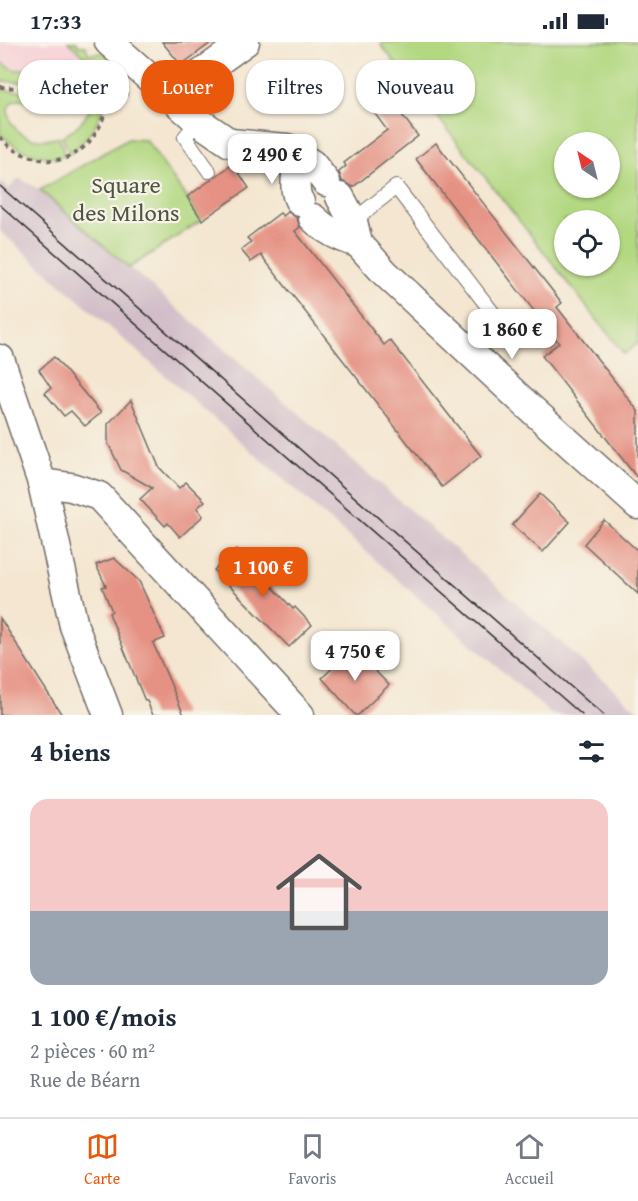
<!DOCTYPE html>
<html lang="fr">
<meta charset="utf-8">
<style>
:root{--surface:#fff;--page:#f2f2f3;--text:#1f2937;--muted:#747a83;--line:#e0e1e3;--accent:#ea580c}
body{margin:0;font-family:"Gentium Book Plus",serif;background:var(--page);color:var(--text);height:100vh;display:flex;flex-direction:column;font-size:22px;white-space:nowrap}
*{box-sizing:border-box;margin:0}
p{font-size:20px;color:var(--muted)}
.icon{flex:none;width:33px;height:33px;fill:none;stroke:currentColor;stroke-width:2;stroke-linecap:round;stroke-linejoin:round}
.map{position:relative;height:673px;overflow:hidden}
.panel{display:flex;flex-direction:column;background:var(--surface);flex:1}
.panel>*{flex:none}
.guide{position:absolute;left:18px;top:18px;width:603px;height:54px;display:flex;gap:12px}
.needle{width:39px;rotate:325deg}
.buttons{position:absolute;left:554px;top:90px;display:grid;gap:12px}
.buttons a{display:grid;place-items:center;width:66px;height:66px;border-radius:50%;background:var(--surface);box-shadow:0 2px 4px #0004;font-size:30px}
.price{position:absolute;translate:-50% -51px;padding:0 14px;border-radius:12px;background:#fff;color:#222;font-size:20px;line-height:39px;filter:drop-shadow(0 2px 3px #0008)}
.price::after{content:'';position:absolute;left:50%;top:36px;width:18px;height:14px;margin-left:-9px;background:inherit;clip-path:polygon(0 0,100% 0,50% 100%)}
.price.selected{background:var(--accent);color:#fff}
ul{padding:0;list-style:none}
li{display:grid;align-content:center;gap:12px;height:318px;padding:0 30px}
li span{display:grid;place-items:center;height:186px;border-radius:18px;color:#555}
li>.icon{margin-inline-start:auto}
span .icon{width:108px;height:108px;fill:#fffc;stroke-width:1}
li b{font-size:26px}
h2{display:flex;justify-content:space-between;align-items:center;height:72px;padding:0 30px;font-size:26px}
.pill{padding:0 21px;border-radius:24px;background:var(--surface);box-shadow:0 2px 4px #0004;font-size:21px;line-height:54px}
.pill.selected{background:var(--accent);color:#fff}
.status{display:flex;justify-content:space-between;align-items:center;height:42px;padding:0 30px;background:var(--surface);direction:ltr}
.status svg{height:16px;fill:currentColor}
.tab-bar{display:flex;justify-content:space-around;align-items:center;height:84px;border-top:2px solid var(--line);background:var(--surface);font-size:16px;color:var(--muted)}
.tab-bar a{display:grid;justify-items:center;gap:3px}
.tab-bar .selected{color:var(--accent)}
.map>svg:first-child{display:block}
.built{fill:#f7cfd5}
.industrial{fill:#d2bdc8}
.green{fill:#b2d881;stroke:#6e8256;stroke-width:1.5;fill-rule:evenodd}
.building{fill:#e59183}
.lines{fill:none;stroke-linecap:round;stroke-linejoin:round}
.service-casing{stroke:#716c65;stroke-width:16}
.minor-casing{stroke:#716c65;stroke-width:31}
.path{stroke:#716c65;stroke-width:4;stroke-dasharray:4.5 4.5;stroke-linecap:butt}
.service{stroke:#fff;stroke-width:14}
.minor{stroke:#fff;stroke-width:28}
.tram{stroke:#2b2b2b;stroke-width:1.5}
.labels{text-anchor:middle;stroke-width:4.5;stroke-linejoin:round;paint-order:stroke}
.park-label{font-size:24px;fill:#4d5640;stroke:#f7f3e8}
</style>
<div class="status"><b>17:33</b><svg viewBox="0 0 49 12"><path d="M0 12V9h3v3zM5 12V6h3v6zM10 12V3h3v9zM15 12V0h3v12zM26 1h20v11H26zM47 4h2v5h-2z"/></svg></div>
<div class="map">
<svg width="638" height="673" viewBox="0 0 638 673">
<rect width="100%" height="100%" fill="#f7f3e8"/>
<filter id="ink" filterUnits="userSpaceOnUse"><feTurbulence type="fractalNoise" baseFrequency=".0167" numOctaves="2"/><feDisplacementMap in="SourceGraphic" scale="12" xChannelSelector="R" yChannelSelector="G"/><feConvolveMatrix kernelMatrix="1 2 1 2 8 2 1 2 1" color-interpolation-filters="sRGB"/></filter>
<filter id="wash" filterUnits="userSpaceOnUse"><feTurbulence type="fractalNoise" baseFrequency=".008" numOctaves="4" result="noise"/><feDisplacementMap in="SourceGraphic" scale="24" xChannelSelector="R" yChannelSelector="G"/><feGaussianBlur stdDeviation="1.35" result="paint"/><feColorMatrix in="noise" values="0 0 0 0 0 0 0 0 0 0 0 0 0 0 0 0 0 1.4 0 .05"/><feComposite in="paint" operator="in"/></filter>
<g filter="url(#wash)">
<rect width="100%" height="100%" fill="#f4e6d0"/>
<!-- built -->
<polygon class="built" points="0,0 68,0 95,24 49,39 49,36 29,27 20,29 8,26 0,19"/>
<!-- industrial -->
<polygon class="industrial" points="19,136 40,148 462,513 638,669 638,673 552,673 0,189 0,139 9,147"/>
<!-- green -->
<g class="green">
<polygon points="68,0 77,0 78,4 86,4 88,12 112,10 115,22 110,27 101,29"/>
<path d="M385,0H638V301L624,312L381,3ZM564,100H609V146H564ZM564,178H609V224H564Z"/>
<path d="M0,19C18,35 23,24 41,27L48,34L49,39L45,36L36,41L0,39Z"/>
<path d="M0,48L36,50L39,55L33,60C23,59 13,54 8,67C8,93 38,102 59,95L65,114C42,119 16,108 0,92Z"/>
<path d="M95,53L106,54C100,80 90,95 70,112L62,95C80,84 90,73 95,53Z"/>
<polygon points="128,97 146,98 202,178 129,226 40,148"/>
</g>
<g id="blocks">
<!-- building -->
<g class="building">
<polygon points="162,0 212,0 181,23"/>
<polygon points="377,40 418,94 353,145 342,139 339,130 346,124 344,121 387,88 361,53"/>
<polygon points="436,101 562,261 557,265 638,369 638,437 542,314 559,301 416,117"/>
<polygon points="233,122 249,146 202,178 187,155"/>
<polygon points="288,170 297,176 300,185 295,189 384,303 390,298 481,414 442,445 261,213 251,220 241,208 251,200 247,196 280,171 283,174"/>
<polygon points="54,315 101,371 85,384 71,369 64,374 45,351 51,346 39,328"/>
<polygon points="131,358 159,425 179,446 186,440 205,459 197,466 203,474 180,495 168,481 165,484 140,457 152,446 121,428 108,401 108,382"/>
<polygon points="540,452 570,480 543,510 512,483"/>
<polygon points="604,478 638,509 638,552 584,502"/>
<polygon points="237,507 293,567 295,565 312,583 289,605 214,528"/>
<polygon points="114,516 139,539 165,596 153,601 184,673 153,673 147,659 145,659 109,571 112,569 102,545 106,544 96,523"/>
<polygon points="0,576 62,673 0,673"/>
<polygon points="353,606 389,643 358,673 355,673 322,636"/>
</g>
</g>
</g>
<g filter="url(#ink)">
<use href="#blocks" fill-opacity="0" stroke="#716c65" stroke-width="1.5"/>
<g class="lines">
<defs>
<g id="service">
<polyline points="198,79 185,95 209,129"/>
<polyline points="353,179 396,145 499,279"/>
</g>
<g id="minor">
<polyline points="109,0 198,79 230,101 287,106 312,122 326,140"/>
<polyline points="170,54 245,0"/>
<path d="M298,111C298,127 291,147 300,160"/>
<polyline points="340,155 353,179 358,201 385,231 528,364 638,463"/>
<path d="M313,176C326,189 341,196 358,201"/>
<polyline points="0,317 42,441 74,584 108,673"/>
<polyline points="42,441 71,445 99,454 300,673"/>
</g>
</defs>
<!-- service casing -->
<use href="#service" class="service-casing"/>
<!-- minor casing -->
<use href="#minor" class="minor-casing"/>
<!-- path -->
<g class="path">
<polyline points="0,45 128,52"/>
<path d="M0,95C10,107 24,114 40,117C69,124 94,102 103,76C108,63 107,53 116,42"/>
</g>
<!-- service -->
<use href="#service" class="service"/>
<!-- minor -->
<use href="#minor" class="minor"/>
<!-- tram -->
<g class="tram">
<polyline points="0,144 603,673"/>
<polyline points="0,163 582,673"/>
</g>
</g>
</g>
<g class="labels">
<!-- park labels -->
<g class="park-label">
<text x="126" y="151">Square<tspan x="126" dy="28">des Milons</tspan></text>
</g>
</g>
</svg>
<div class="buttons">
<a><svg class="needle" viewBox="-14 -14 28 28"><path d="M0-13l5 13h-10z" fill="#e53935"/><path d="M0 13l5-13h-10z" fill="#747a83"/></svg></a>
<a><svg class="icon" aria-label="locate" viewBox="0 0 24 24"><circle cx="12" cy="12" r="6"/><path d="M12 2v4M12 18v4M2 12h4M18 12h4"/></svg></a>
</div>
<b class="price" style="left:272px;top:143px">2 490 €</b>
<b class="price" style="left:512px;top:318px">1 860 €</b>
<b class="price selected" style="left:263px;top:556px">1 100 €</b>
<b class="price" style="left:355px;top:640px">4 750 €</b>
<div class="guide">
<a class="pill">Acheter</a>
<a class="pill selected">Louer</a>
<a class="pill">Filtres</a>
<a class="pill">Nouveau</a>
</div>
</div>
<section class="panel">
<h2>4 biens<svg class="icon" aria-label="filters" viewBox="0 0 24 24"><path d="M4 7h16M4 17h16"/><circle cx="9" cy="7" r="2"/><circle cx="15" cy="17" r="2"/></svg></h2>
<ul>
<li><span style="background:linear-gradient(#f6c9c9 60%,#9aa5b1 0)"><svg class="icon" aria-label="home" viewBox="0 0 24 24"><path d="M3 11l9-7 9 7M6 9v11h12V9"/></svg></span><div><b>1 100 €/mois</b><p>2 pièces · 60 m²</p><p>Rue de Béarn</p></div></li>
</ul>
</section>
<nav class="tab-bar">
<a class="selected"><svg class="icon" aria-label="map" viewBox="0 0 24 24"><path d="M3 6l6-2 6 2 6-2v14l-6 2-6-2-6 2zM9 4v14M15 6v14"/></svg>Carte</a>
<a><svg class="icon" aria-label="saved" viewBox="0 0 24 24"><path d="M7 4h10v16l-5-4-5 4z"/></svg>Favoris</a>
<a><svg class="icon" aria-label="home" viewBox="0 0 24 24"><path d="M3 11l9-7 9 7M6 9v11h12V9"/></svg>Accueil</a>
</nav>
